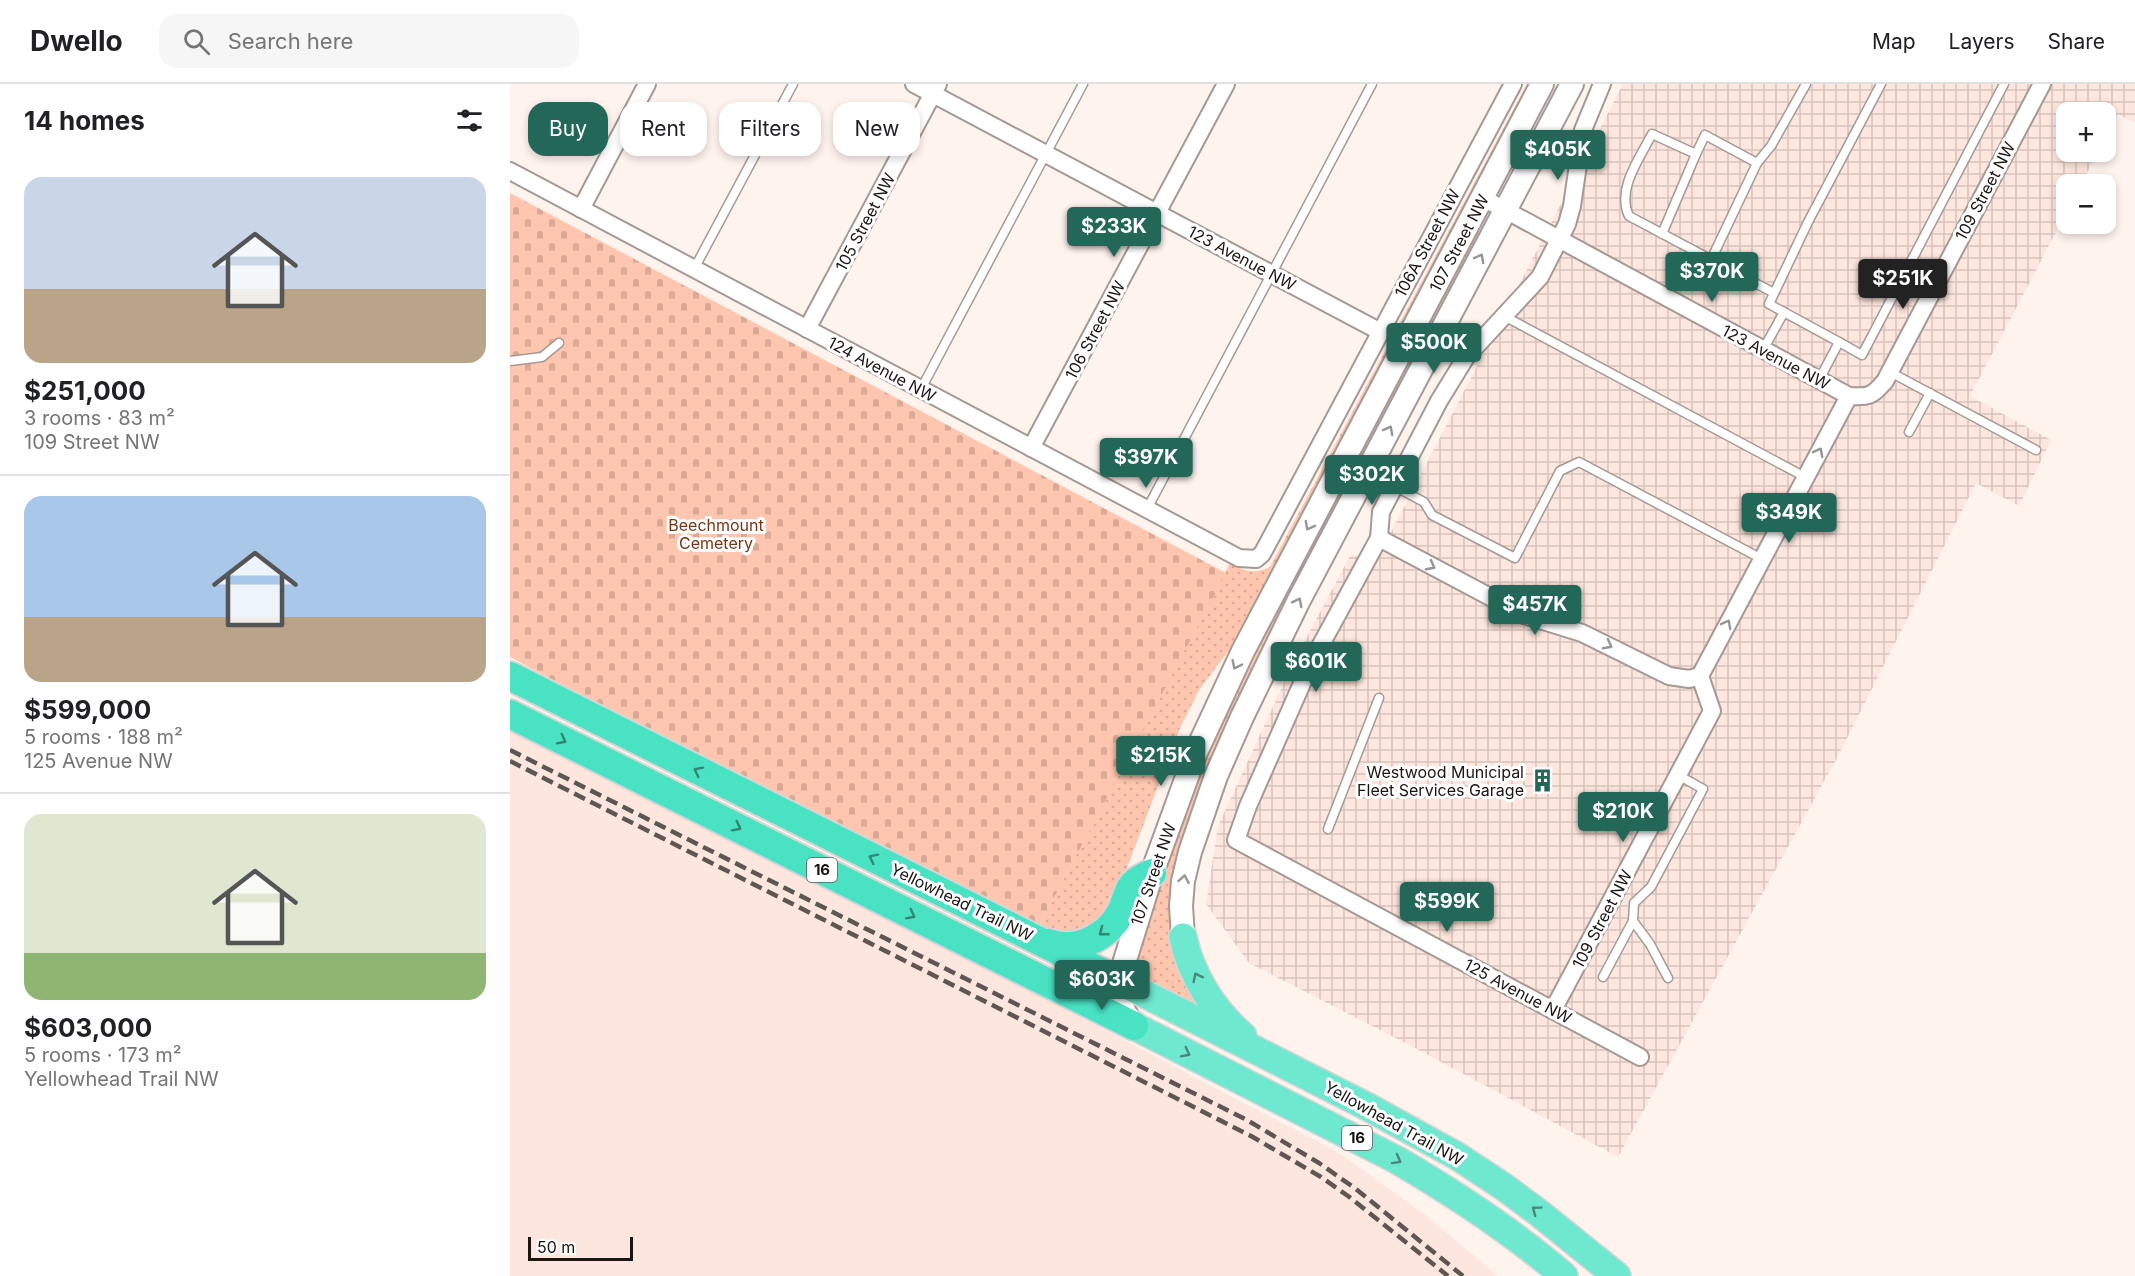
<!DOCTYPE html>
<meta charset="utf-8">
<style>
:root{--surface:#fff;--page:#f6f6f6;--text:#202124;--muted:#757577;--line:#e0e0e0;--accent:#236759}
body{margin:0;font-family:Inter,sans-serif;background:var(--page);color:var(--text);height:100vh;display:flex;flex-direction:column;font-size:22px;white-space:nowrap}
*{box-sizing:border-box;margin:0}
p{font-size:20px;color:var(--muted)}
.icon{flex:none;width:33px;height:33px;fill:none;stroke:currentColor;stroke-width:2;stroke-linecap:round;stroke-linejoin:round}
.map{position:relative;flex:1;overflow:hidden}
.sheet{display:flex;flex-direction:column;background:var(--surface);width:510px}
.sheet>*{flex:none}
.top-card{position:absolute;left:18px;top:18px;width:570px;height:54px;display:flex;gap:12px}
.tools{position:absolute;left:1546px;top:18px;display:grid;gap:12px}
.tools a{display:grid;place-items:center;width:60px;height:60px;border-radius:12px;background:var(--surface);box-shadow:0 3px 9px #0003;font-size:30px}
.scale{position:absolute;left:18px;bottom:15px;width:105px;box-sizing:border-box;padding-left:6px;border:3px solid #1a1513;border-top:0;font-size:16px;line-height:21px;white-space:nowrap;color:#1a1513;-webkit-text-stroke:4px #fff;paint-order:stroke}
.price{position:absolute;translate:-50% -51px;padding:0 14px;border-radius:6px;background:var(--accent);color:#fff;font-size:20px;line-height:39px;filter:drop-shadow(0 2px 3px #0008)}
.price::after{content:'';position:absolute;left:50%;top:36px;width:18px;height:14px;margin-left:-9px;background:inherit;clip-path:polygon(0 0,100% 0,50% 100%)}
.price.active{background:#222;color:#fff}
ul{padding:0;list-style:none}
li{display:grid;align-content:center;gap:12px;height:318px;padding:0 24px}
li+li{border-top:2px solid var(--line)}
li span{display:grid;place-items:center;height:186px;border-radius:18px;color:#555}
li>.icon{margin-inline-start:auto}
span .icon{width:108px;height:108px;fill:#fffc;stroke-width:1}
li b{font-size:26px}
h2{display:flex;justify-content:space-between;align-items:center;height:72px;padding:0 24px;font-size:26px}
.pill{padding:0 21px;border-radius:18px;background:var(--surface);box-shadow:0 3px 9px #0003;font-size:21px;line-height:54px}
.pill.active{background:var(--accent);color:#fff}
header{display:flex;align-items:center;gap:36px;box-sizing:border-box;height:84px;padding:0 30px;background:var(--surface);border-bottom:2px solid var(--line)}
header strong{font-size:28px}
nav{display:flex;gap:33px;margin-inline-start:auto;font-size:21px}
.search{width:420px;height:54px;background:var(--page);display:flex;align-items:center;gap:15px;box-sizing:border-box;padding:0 21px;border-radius:18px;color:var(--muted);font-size:22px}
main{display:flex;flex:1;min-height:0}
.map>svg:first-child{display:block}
.built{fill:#fde6dd}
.industrial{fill:url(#industrial-grid)}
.grass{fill:url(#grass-dots)}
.cemetery{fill:url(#cemetery-stones)}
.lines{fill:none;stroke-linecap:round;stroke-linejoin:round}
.service-casing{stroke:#a69993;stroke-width:11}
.minor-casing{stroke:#a69993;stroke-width:20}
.secondary-casing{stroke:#a69993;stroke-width:26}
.trunk-casing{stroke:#d6d5d5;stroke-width:30}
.motorway-casing{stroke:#d6d5d5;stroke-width:32}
.service{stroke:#fff;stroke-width:8}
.minor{stroke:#fff;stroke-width:16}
.secondary{stroke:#fff;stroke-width:22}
.trunk{stroke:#6ee8cf;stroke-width:27}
.motorway{stroke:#49e2c3;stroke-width:28}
.rail{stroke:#5d5653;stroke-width:4.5;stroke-dasharray:12 6;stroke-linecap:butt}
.oneway{stroke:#989695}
.oneway2{stroke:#348674}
.oneway3{stroke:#48897a}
.labels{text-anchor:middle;stroke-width:6;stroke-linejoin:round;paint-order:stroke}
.shield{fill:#fff;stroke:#5f5b5a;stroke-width:1.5}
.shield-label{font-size:15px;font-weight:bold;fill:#1a1513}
.street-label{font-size:16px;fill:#1a1513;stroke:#fff}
.park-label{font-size:16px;fill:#793512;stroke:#fff}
.poi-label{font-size:16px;fill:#1a1513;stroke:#fff;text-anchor:end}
</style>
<header>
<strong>Dwello</strong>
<div class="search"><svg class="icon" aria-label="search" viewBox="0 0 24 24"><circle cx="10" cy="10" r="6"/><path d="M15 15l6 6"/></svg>Search here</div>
<nav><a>Map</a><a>Layers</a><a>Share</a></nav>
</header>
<main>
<section class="sheet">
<h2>14 homes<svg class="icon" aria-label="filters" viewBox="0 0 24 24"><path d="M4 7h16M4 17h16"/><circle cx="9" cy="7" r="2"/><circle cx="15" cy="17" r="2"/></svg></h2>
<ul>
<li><span style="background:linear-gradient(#c9d6e8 60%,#b9a48a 0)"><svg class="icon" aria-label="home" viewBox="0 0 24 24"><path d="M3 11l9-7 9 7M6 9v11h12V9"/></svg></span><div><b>$251,000</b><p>3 rooms · 83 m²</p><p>109 Street NW</p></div></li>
<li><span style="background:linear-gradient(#a9c7e8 65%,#b9a48a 0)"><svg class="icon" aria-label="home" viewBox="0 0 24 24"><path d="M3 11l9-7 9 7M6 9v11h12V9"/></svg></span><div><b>$599,000</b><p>5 rooms · 188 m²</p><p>125 Avenue NW</p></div></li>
<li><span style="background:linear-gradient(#dfe7d0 75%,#8fb573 0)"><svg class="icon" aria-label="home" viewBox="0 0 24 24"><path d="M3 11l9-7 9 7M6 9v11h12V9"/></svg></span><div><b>$603,000</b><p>5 rooms · 173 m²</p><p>Yellowhead Trail NW</p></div></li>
</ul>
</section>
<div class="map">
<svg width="1625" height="1192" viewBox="0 0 1625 1192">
<defs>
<pattern id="industrial-grid" width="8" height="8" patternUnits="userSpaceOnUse" patternTransform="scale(1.5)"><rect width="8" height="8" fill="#fde6dd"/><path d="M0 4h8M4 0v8" fill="none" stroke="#d8c4bd"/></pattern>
<pattern id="grass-dots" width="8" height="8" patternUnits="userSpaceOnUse" patternTransform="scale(1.5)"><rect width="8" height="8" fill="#fec6ae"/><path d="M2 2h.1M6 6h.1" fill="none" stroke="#d9a995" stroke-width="1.8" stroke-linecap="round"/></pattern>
<pattern id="cemetery-stones" width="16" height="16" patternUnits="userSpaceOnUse" patternTransform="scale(1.5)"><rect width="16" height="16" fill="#fec6ae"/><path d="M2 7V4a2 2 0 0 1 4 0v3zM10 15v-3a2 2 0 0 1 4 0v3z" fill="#d9a995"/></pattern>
</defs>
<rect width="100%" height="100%" fill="#fff3ee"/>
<!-- built -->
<polygon class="built" points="0,648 501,897 829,1069 915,1131 988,1192 0,1192"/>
<!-- industrial -->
<polygon class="industrial" points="1113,0 1625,0 1625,39 1608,30 1596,52 1596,28 1557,28 1557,68 1588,68 1571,100 1557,100 1557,127 1460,312 1541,356 1509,422 1466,399 1329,670 1108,1073 907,965 739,879 696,820 708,742 784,577 841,470 864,481"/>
<!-- grass -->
<g class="grass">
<path d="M1017,0H1024L753,508L723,561L689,606L670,644L603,821L573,848L550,851L529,842L720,479C735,487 744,491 760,483Z"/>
<polygon points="971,146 975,150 669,768 695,926 623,889 624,876 668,744 692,681 729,597 964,153"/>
</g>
<!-- cemetery -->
<polygon class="cemetery" points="0,109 716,489 529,842 73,612 0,573"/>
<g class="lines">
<defs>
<g id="service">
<polyline points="1186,70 1195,51 1247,79 1201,176"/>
<polyline points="1247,79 1261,62 1296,0"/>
<path d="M1152,150L1186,70L1142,50C1130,74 1106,105 1119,132L1264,209"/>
<polyline points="184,185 283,0"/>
<polyline points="994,232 1295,393"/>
<polyline points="1329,258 1352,271 1494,0"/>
<polyline points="1253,266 1274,228"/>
<polyline points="0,277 32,273 49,259"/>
<polyline points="1380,288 1526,366"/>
<polyline points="1309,296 1329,258 1259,220 1298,138 1371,0"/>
<polyline points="411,305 573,0"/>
<polyline points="1399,348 1420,309"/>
<polyline points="884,402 914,418 922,431 1005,474 1050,387 1069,378 1252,475"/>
<polyline points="637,425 862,0"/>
<polyline points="818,745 869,614"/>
<polyline points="1093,893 1123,837"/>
<polyline points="1158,894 1140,860 1123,837 1124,819 1141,803 1193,705 1168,691"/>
</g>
<g id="minor">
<polyline points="404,0 869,247"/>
<polyline points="1092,0 1073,46 1062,122 1057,140 1030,193 956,273 929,317 871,428 869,454 801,579 738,722 726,756 1130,973"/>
<polyline points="0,87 729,474 746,475 752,470 758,459 1003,0"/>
<path d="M973,114L1339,312C1358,313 1362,313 1375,297L1532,0"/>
<polyline points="71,125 137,0"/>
<polyline points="297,245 428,0"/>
<polyline points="521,364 716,0"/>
<polyline points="869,454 1014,531 1072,549 1159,592 1179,595 1190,592"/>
<polyline points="1043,926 1202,627 1190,592 1339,312"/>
</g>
<g id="secondary">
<polyline points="673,853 671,822 673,797 680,768 706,692 732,633 788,518 1062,0"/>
<polyline points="624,942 615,929 610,916 611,889 642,789 686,668 733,567 1032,0"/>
</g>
<g id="trunk">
<path d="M673,853C681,892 704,927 733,952"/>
<polyline points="611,898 858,1023 947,1072 994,1103 1029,1129 1107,1192"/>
<path d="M624,942L887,1076C945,1110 1003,1148 1054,1192"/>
</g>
<g id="motorway">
<polyline points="0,592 611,898"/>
<polyline points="0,630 624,942"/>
<path d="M538,859C566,869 597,854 611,828C615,820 617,809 622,802C626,796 636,792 642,789"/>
</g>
</defs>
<!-- service casing -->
<use href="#service" class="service-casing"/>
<!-- minor casing -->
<use href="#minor" class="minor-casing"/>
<!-- secondary casing -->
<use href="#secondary" class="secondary-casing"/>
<!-- trunk casing -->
<use href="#trunk" class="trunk-casing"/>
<!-- motorway casing -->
<use href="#motorway" class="motorway-casing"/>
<!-- service -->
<use href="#service" class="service"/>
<!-- minor -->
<use href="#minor" class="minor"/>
<!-- secondary -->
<use href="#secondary" class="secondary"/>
<!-- trunk -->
<use href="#trunk" class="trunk"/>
<!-- motorway -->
<use href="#motorway" class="motorway"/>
<!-- rail -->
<g class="rail">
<polyline points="0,666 737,1036 809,1079 846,1105 953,1192"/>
<polyline points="0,677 741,1052 811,1093 838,1112 938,1192"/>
</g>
</g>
<!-- one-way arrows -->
<defs><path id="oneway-chevron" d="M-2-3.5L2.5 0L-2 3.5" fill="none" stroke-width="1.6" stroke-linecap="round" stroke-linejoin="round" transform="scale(1.5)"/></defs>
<g class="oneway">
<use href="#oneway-chevron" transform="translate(970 174) rotate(-62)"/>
<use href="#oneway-chevron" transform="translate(879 346) rotate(-62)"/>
<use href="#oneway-chevron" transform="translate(1309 368) rotate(-62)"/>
<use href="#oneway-chevron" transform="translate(799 442) rotate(118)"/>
<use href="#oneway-chevron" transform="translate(921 482) rotate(28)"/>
<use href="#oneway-chevron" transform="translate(788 518) rotate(-63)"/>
<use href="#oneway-chevron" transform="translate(1217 540) rotate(-62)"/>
<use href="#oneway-chevron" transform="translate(1098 561) rotate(28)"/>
<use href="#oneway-chevron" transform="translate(726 581) rotate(116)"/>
<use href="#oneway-chevron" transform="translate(674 795) rotate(-80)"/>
</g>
<g class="oneway2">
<use href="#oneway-chevron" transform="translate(52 656) rotate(27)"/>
<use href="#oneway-chevron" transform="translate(188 687) rotate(-153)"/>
<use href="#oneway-chevron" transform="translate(227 743) rotate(27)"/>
<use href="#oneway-chevron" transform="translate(363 774) rotate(-154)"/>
<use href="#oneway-chevron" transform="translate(401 831) rotate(27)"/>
<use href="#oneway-chevron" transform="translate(593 848) rotate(142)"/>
</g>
<g class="oneway3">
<use href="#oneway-chevron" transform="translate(687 893) rotate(-117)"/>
<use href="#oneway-chevron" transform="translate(676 969) rotate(27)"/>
<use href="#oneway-chevron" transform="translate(887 1076) rotate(29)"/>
<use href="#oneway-chevron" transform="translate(1026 1126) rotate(-143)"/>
</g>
<!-- icons -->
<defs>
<symbol id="building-bare" viewBox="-9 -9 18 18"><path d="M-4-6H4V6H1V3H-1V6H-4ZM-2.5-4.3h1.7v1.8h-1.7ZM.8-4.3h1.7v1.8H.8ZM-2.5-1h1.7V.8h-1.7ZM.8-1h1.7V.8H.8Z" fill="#236759" stroke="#fff" stroke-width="2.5" paint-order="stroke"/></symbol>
</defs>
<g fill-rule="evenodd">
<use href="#building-bare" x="1016" y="680" width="33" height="33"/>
</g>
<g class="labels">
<!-- shield labels -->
<g class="shield">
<rect x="297" y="774" width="30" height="24" rx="4.5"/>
<rect x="832" y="1042" width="30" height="24" rx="4.5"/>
</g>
<g class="shield-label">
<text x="312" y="791">16</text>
<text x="847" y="1059">16</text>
</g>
<!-- street labels -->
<g class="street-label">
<text transform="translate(1475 107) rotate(-62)" y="6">109 Street NW</text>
<text transform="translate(355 138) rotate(-62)" y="6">105 Street NW</text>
<text transform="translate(917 159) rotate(-62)" y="6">106A Street NW</text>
<text transform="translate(949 159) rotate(-62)" y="6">107 Street NW</text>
<text transform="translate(732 174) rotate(28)" y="6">123 Avenue NW</text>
<text transform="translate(585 246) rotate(-62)" y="6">106 Street NW</text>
<text transform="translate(1266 273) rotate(28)" y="6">123 Avenue NW</text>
<text transform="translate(372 285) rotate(28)" y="6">124 Avenue NW</text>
<text transform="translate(643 790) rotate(-71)" y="6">107 Street NW</text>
<text transform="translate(452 818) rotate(26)" y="6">Yellowhead Trail NW</text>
<text transform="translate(1092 835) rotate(-62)" y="6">109 Street NW</text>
<text transform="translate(1008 907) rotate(28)" y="6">125 Avenue NW</text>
<text transform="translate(884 1039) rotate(29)" y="6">Yellowhead Trail NW</text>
</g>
<!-- park labels -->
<g class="park-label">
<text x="206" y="447">Beechmount<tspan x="206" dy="18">Cemetery</tspan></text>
</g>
<!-- poi labels -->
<g class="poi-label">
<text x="1014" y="694">Westwood Municipal<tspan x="1014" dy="18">Fleet Services Garage</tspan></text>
</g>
</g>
</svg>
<div class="tools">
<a>+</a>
<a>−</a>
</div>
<div class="scale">50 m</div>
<b class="price" style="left:1048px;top:97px">$405K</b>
<b class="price" style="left:604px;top:174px">$233K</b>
<b class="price" style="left:1202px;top:219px">$370K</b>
<b class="price active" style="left:1393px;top:226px">$251K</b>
<b class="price" style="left:924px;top:290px">$500K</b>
<b class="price" style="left:636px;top:405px">$397K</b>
<b class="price" style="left:862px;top:422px">$302K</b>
<b class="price" style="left:1279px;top:460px">$349K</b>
<b class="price" style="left:1025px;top:552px">$457K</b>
<b class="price" style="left:806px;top:609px">$601K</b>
<b class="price" style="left:651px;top:703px">$215K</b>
<b class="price" style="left:1113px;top:759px">$210K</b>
<b class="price" style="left:937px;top:849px">$599K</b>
<b class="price" style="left:592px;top:927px">$603K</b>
<div class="top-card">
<a class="pill active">Buy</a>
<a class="pill">Rent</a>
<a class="pill">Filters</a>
<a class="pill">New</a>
</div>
</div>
</main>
